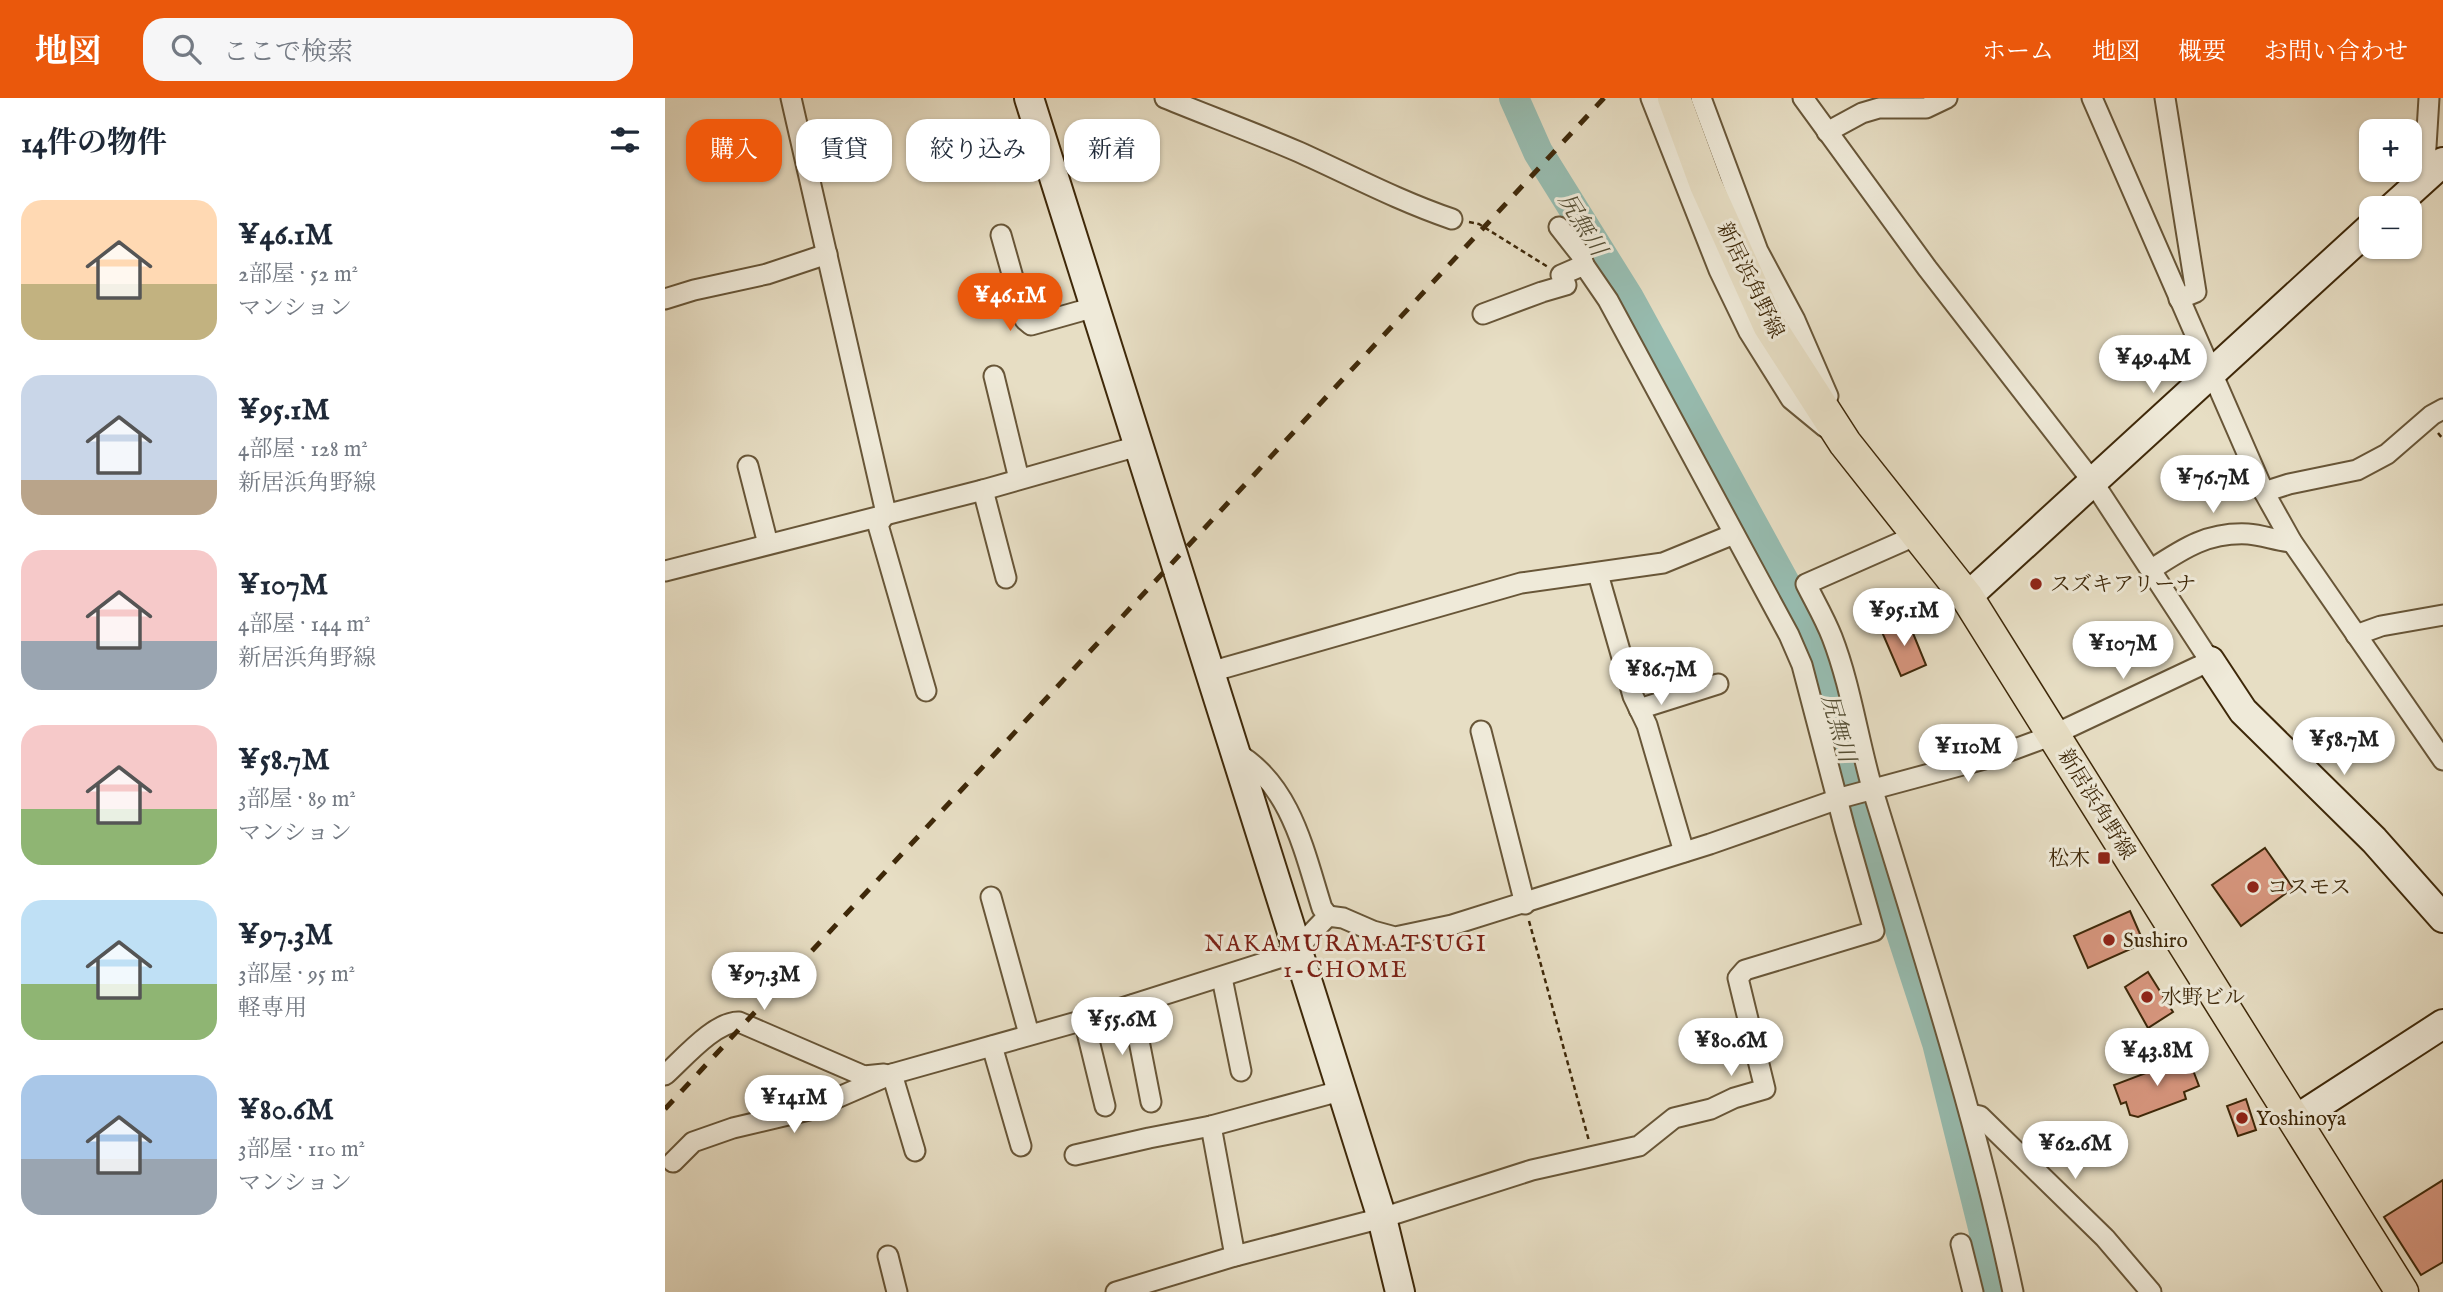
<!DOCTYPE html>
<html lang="ja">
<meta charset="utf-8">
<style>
:root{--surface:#fff;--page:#f6f6f7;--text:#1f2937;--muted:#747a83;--accent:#ea580c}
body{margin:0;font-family:"IM FELL English","Noto Serif JP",serif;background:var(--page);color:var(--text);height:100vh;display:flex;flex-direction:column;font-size:26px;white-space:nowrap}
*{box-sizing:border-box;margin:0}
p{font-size:23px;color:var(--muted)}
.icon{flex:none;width:38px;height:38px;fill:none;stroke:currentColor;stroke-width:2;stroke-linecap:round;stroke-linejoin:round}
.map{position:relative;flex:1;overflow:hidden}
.panel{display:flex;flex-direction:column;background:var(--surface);width:665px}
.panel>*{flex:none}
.top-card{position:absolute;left:21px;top:21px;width:665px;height:63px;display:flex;gap:14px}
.buttons{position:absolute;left:1694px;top:21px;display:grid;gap:14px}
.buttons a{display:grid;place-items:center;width:63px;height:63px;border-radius:14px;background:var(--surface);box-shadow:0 2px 5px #0004;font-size:35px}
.price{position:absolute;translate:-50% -60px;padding:0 16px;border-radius:24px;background:#fff;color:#222;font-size:23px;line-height:46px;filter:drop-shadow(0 2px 4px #0008)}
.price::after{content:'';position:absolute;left:50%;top:42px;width:21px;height:16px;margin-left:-10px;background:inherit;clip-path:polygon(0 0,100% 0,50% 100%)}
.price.active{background:var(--accent);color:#fff}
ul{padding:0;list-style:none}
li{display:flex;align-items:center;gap:21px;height:175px;padding:0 21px}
li span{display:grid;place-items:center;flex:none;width:196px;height:140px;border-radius:21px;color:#555}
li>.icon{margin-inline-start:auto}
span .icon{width:84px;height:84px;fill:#fffc;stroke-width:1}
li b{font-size:30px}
h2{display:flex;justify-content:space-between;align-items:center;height:84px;padding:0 21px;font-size:30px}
.chip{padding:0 24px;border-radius:21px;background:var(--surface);box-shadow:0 2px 5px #0004;font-size:24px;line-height:63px}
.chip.active{background:var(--accent);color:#fff}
header{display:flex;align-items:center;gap:42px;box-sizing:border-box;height:98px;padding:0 35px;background:var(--accent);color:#fff}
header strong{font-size:33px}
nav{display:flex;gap:38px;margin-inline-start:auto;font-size:24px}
.search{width:490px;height:63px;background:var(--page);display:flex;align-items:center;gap:18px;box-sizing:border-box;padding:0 24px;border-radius:21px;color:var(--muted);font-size:26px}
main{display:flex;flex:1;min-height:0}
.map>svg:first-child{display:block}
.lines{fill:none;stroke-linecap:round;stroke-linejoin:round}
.river{stroke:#97bcb0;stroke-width:30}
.building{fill:#d7967e;stroke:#3e2809;stroke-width:2}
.street-casing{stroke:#685638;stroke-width:23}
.secondary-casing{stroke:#3e2809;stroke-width:32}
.primary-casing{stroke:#3e2809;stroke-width:35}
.path{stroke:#3e2809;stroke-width:2.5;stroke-dasharray:5 3.5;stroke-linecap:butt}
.street{stroke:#efead9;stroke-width:19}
.secondary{stroke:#efead9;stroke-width:28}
.primary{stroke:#e7dec4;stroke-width:32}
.rail{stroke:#3e2809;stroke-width:5;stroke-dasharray:12 12;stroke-linecap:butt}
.poi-dot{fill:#8f2418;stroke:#efead9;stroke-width:2.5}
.labels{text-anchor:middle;stroke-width:6;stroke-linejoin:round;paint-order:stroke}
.street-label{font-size:21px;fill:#3e2809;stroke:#efead9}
.poi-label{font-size:21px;fill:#3e2809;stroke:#efead9;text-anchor:start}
.water-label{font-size:23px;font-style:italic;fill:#544d33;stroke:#efead9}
.neighbourhood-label{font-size:23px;letter-spacing:2px;fill:#7a1f14;stroke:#efead9}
</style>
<header>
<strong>地図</strong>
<div class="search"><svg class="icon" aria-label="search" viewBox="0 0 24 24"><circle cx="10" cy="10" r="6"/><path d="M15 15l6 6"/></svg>ここで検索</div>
<nav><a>ホーム</a><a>地図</a><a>概要</a><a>お問い合わせ</a></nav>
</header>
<main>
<section class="panel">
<h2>14件の物件<svg class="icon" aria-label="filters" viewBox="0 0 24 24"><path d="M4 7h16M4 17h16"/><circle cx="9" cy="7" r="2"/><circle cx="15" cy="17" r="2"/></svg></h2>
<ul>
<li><span style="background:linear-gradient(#ffd9b3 60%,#c2b280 0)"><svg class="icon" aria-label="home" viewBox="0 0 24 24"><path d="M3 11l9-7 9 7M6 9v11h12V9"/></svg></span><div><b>¥46.1M</b><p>2部屋 · 52 m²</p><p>マンション</p></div></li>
<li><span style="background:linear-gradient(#c9d6e8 75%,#b9a48a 0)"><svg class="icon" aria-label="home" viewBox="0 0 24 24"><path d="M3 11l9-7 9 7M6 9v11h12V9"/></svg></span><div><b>¥95.1M</b><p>4部屋 · 128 m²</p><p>新居浜角野線</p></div></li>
<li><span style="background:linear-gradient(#f6c9c9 65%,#9aa5b1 0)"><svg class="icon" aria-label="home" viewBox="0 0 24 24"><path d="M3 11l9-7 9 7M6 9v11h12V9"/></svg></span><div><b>¥107M</b><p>4部屋 · 144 m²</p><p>新居浜角野線</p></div></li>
<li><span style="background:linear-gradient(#f6c9c9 60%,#8fb573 0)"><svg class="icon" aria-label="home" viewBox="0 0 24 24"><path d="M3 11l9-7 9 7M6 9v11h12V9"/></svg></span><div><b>¥58.7M</b><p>3部屋 · 89 m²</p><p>マンション</p></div></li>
<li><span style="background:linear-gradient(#bfe0f5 60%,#8fb573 0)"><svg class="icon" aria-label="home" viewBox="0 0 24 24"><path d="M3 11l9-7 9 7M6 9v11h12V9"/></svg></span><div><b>¥97.3M</b><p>3部屋 · 95 m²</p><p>軽専用</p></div></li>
<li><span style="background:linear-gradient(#a9c7e8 60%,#9aa5b1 0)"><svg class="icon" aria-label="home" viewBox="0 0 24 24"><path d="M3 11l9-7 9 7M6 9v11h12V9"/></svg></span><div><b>¥80.6M</b><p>3部屋 · 110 m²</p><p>マンション</p></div></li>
</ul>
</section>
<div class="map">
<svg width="1778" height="1194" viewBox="0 0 1778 1194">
<rect width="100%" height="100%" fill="#e7dec4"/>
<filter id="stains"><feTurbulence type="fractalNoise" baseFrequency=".00286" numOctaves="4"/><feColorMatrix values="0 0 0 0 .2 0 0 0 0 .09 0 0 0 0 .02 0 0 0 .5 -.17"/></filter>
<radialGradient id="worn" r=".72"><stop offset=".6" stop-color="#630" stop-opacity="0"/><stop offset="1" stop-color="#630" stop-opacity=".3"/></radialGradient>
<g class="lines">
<!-- river -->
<polyline class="river" points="849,0 873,54 964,200 1120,485 1152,548 1205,740 1272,945 1318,1130 1330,1194"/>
</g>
<!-- building -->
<g class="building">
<polygon points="1243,523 1261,567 1236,578 1217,534"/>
<polygon points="1600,750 1628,790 1576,828 1547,787"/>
<polygon points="1465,813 1479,845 1423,870 1409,838"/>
<polygon points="1483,874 1508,914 1483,930 1460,889"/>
<polygon points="1523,959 1534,988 1519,994 1521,1001 1473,1019 1465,1017 1461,1004 1456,1006 1449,987"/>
<polygon points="1581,1001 1591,1032 1573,1038 1562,1008"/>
<polygon points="1778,1082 1778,1164 1756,1177 1719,1119"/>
</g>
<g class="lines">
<defs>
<g id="street">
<polyline points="126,0 221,415 213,427 261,593"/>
<path d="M500,0C544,18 590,35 634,54C685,77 734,103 787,121"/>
<polyline points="986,0 1054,172 1084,234 1126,301 1160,329"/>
<polyline points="1036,0 1093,153 1130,222 1163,298"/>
<polyline points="1427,0 1599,394 1627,444 1778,662"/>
<polyline points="1500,0 1531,194 1514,201"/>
<polyline points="1162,34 1197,15 1214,10 1261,10 1282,0"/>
<polyline points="1759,81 1764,0"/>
<polyline points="894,129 916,157 919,167"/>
<polyline points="336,137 360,222 366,227 430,209"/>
<polyline points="0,201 29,192 102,176 162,156"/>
<polyline points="329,278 354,381"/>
<polyline points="83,368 103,446"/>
<polyline points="318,392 341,480"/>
<polyline points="1599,394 1624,386 1692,372 1722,356 1767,317 1778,311"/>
<path d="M1252,437L1141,486C1150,504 1160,521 1167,539C1186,588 1193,642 1208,693C1259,859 1312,1024 1348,1194"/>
<path d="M1487,471C1519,450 1543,434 1583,436C1598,437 1612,443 1627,444"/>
<polyline points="0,473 318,392 473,348"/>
<polyline points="933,476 968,598 982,627 1019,754"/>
<polyline points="1691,537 1716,528 1778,517"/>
<polyline points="545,574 856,485 998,465 1069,436"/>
<polyline points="974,611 1053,586"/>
<polyline points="816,633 860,806"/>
<path d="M570,654C626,686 639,753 657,810L663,818"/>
<polyline points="326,799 364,936"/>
<polyline points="557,880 576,973"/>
<polyline points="467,907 486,1004"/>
<polyline points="419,922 440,1008"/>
<polyline points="327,948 356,1048"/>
<polyline points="227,976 250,1053"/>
<path d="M0,977C17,962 50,923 74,924L199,978L219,976"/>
<polyline points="1305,1016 1315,1018 1440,1140 1486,1194"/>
<polyline points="546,1028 570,1158"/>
<polyline points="410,1057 484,1040 546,1028 675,993"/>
<polyline points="8,1064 28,1044 68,1030 144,1012 227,976 419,922 633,854 641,841 663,818 678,820 708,833 730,839 787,827 1045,746 1179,699 1331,658 1388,637 1545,563 1428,384 1262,170 1138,0"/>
<polyline points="1296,1146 1308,1194"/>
<polyline points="223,1158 232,1194"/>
<polyline points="451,1194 570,1158 717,1120 867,1072 974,1048 1009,1020 1046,1011 1069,1000 1100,991 1073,880 1080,872 1209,833 1180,731 1137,567 1124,537 943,202 919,167 896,177 901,187 877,194 818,216"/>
</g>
<g id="secondary">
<polyline points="364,0 717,1120 735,1194"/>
<polyline points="1727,110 1778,64"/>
<polyline points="1302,499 1706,129"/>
<polyline points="1545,563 1578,613 1709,742 1778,820"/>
<polyline points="1630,1022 1778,926"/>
</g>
<polyline id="primary" points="1009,0 1041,87 1104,227 1180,345 1302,499 1737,1194"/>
</defs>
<!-- street casing -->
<use href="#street" class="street-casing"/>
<!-- secondary casing -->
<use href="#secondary" class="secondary-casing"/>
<!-- primary casing -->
<use href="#primary" class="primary-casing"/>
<!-- path -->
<g class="path">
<polyline points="804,124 814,126 883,169"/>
<polyline points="1773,335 1778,341"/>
<polyline points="864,823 924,1043"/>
</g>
<!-- street -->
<use href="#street" class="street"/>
<!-- secondary -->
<use href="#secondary" class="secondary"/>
<!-- primary -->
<use href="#primary" class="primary"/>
<!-- rail -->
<polyline class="rail" points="0,1011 939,0"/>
</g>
<!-- markers -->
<g class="poi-dot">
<circle cx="1371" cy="486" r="7"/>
<rect x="1432" y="753" width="14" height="14" rx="3.5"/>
<circle cx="1588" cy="789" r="7"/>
<circle cx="1444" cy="842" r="7"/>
<circle cx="1482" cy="899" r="7"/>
<circle cx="1577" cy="1020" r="7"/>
</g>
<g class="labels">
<!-- street labels -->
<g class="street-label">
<text transform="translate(1086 182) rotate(64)" y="7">新居浜角野線</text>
<text transform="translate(1432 706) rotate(58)" y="7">新居浜角野線</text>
</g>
<!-- poi labels -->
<g class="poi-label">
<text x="1385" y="493">スズキアリーナ</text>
<text x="1425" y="767" text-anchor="end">松木</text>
<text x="1602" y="796">コスモス</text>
<text x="1458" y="849">Sushiro</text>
<text x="1496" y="906">水野ビル</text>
<text x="1591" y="1027">Yoshinoya</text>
</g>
<!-- water labels -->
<g class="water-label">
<text transform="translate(918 126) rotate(58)" y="8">尻無川</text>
<text transform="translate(1174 630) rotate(74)" y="8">尻無川</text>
</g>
<!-- neighbourhood labels -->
<g class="neighbourhood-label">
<text x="681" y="853">NAKAMURAMATSUGI<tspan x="681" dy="26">1-CHOME</tspan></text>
</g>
</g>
<rect width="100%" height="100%" filter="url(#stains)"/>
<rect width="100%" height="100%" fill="url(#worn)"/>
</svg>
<div class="buttons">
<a>+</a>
<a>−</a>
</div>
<b class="price active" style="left:345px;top:235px">¥46.1M</b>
<b class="price" style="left:1488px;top:297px">¥49.4M</b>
<b class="price" style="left:1548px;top:417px">¥76.7M</b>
<b class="price" style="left:1239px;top:550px">¥95.1M</b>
<b class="price" style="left:1458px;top:583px">¥107M</b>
<b class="price" style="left:996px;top:609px">¥86.7M</b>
<b class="price" style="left:1679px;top:679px">¥58.7M</b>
<b class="price" style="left:1303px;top:686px">¥110M</b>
<b class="price" style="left:99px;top:914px">¥97.3M</b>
<b class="price" style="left:457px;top:959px">¥55.6M</b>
<b class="price" style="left:1066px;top:980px">¥80.6M</b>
<b class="price" style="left:1492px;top:990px">¥43.8M</b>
<b class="price" style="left:129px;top:1037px">¥141M</b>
<b class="price" style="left:1410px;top:1083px">¥62.6M</b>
<div class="top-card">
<a class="chip active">購入</a>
<a class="chip">賃貸</a>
<a class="chip">絞り込み</a>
<a class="chip">新着</a>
</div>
</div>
</main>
